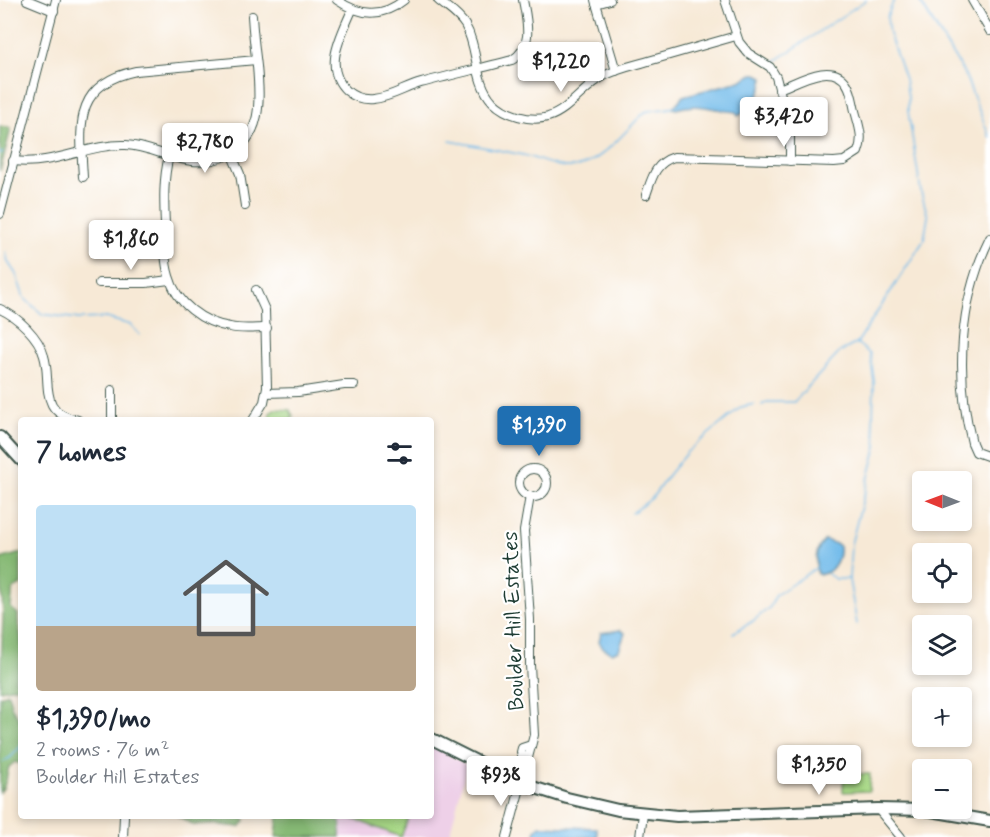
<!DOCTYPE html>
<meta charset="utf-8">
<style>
:root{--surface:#fff;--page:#f2f2f3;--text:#1f2937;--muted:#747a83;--line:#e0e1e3;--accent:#1f6fb2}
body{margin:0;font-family:Mynerve,sans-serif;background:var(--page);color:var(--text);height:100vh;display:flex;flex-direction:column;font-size:22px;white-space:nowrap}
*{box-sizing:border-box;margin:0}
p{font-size:20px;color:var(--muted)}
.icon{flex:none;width:33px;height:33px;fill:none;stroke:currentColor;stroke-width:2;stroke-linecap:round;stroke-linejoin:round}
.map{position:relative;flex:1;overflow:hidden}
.panel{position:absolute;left:18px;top:417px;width:416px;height:402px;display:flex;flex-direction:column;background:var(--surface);border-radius:6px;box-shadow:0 3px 9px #0003}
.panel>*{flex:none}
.needle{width:39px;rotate:271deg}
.controls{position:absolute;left:912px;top:471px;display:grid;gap:12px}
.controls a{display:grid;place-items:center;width:60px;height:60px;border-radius:6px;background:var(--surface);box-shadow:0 3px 9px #0003;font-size:30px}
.price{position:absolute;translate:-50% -51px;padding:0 14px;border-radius:6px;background:#fff;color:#222;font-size:20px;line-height:39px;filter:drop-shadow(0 2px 3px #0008)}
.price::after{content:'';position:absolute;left:50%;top:36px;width:18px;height:14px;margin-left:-9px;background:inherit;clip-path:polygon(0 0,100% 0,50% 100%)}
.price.on{background:var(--accent);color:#fff}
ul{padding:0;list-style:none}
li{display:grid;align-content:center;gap:12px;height:318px;padding:0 18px}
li+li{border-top:2px solid var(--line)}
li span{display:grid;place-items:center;height:186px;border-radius:6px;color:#555}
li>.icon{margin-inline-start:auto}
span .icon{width:108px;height:108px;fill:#fffc;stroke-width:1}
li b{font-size:26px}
h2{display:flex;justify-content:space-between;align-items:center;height:72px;padding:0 18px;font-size:26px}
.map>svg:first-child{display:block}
.built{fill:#eed0e8}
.green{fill:#a9d987;stroke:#648b5e;stroke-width:1.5}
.forest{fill:#86b974;stroke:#527b54;stroke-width:1.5}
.water{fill:#72bbea;stroke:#487c8f;stroke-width:1.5}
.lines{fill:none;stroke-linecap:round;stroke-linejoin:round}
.stream{stroke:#72bbea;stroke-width:1.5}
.minor-casing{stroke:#3f574c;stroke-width:10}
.major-casing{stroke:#3f574c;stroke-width:14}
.minor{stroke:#fff;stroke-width:8}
.major{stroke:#fff;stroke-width:10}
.labels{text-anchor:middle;stroke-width:4.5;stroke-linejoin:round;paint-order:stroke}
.street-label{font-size:22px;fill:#1f3d34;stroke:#fff}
</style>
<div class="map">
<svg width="990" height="837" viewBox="0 0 990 837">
<rect width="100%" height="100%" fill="#fff"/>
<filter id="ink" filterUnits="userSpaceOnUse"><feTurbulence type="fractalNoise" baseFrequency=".0167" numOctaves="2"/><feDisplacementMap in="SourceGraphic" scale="12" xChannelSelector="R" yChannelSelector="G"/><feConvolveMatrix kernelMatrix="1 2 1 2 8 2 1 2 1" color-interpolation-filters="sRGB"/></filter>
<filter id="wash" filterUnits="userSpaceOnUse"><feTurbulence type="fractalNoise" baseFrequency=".008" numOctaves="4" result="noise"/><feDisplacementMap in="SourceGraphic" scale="24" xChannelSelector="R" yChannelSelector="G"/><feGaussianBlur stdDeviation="1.35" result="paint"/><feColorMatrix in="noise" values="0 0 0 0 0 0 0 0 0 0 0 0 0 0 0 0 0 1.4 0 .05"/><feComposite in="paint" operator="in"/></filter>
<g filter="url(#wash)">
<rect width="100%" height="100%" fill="#f7e9d6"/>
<!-- built -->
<polygon class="built" points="431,745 467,765 449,837 293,837 293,816 430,816"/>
<!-- green -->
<g class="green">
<polygon points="274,409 290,410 293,416 292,420 271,420 270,413"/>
<polygon points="844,774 870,774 869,791 843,792"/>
<polygon points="346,816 409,816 401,837"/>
</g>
<!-- forest -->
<g class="forest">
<polygon points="0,126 11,128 0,171"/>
<path d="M21,553V585L13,589L11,608L18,614C17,624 20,629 21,639C23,653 21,667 15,679L20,686L0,690L3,616L0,559Z"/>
<polygon points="8,693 12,708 21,722 21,764 15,762 9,767 4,787 0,792 0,696"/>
<polygon points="178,816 244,816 245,821 240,827 212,824 194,825"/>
<polygon points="278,816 331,816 341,823 340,837 276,837"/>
</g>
<!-- water -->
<g class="water">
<path d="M753,74H757L763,77C765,91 750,110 738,116L736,112C714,110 697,102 676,109L673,108L683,96L740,81Z"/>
<path d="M825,540L839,545C841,559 832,576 817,574C815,561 815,549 825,540Z"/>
<polygon points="620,630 625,633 619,650 612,653 602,647 599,641 601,633"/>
<polygon points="540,826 597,828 597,837 534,837 536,830"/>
</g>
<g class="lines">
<!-- stream -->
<g class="stream">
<polyline points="919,0 965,75 990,138"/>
<polyline points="774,62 866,0"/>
<path d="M450,141C474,145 499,150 523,155C543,160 564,173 586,164C608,154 627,129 645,112C655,109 664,110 674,107"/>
<polyline points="0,153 3,153"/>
<polyline points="6,252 8,262 16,274 24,298 42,314 79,319 106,318 131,325 140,335"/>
<polyline points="762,405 767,402 794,402 840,352 857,343 924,240 928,217 921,192 908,111 908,97 905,79 889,34 887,17 894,0"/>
<polyline points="632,513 652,498 669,474 687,452 741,407 755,404"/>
<polyline points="828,574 835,579 849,579"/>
<polyline points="857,624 849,580 851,544 877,446 873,422 874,381 870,354 858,344"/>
<polyline points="733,633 753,621 770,607 776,595 816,568"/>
<polyline points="3,762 11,757 21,746"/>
<polyline points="237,816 243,816"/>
</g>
</g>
</g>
<g filter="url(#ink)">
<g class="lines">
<defs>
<g id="minor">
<polyline points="27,0 54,11"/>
<path d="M337,0C360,16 382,18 404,0"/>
<path d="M438,0C447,8 458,14 465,25C479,48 473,81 493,102C506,115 530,122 548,117C570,110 584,86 604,76C618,68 636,65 652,60C680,52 708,44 736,36"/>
<polyline points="595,0 616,71"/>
<polyline points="725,0 739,42 748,53 770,67 776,77 790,129 790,161"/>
<polyline points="972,0 990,31"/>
<polyline points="596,4 610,0"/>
<path d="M352,10C341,36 322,68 347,91C354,97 364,100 373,99C390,98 406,87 421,83C451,75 482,68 512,60C534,47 527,22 523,0"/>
<polyline points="231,153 240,174 245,206"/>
<path d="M169,156C163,179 164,202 165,225C165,242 164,260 169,276C176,303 203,323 230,327C242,330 255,328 267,328"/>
<path d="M13,161C23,162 35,162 45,160C72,156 98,144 126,145C149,146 169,159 192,161C204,162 217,160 228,155C263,137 260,100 257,66C255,50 253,33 252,16"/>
<path d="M83,177C80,125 73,84 136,71L256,60"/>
<path d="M646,195C652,178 655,163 674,157L834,162L844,161L858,152C864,138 859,126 855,111C853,103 852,92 847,84C832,60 798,82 779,89"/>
<polyline points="0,214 56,0"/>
<path d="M990,238C959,300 955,377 972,443L976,452L990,457"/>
<polyline points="99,283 146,283 169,280"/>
<path d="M0,309C18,317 39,337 44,356C52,381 37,413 78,420"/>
<polyline points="266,393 298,392 344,385 354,385"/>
<polyline points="112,420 112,390"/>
<polyline points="253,420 264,402 267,387 265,310 256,290"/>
<circle cx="533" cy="483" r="14"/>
<polyline points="525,765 521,752 522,748 531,745"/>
<polyline points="878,809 901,837"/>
<polyline points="123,837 124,816"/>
<polyline points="507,837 534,735 530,665 530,619 524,531 530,496"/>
<polyline points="640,837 643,814"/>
</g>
<g id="major">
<polyline points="0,437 21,460"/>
<polyline points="430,738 520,783 567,798 618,810 677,816 878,809 925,810 990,821"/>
</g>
</defs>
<!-- minor casing -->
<use href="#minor" class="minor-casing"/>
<!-- major casing -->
<use href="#major" class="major-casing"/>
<!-- minor -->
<use href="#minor" class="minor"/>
<!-- major -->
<use href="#major" class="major"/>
</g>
</g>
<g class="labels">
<!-- street labels -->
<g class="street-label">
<text transform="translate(512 621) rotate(-92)" y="8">Boulder Hill Estates</text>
</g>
</g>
</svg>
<div class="controls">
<a><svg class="needle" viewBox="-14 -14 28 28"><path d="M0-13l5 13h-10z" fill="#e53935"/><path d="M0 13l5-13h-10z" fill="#747a83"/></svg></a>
<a><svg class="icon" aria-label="locate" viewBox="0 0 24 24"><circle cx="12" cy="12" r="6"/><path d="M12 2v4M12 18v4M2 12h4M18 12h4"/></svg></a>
<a><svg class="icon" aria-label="layers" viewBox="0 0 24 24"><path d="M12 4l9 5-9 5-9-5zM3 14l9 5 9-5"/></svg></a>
<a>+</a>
<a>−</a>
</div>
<b class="price" style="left:561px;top:93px">$1,220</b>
<b class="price" style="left:784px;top:148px">$3,420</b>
<b class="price" style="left:205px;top:174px">$2,780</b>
<b class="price" style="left:131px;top:271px">$1,860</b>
<b class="price on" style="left:539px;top:457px">$1,390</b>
<b class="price" style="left:819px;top:796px">$1,350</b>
<b class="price" style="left:501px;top:807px">$938</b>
<section class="panel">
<h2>7 homes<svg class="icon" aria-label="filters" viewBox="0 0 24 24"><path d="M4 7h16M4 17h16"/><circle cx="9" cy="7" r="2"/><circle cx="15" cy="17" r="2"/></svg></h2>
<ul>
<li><span style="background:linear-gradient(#bfe0f5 65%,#b9a48a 0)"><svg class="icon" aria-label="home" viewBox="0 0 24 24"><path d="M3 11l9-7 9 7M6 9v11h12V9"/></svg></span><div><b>$1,390/mo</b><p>2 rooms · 76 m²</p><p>Boulder Hill Estates</p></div></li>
</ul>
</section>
</div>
